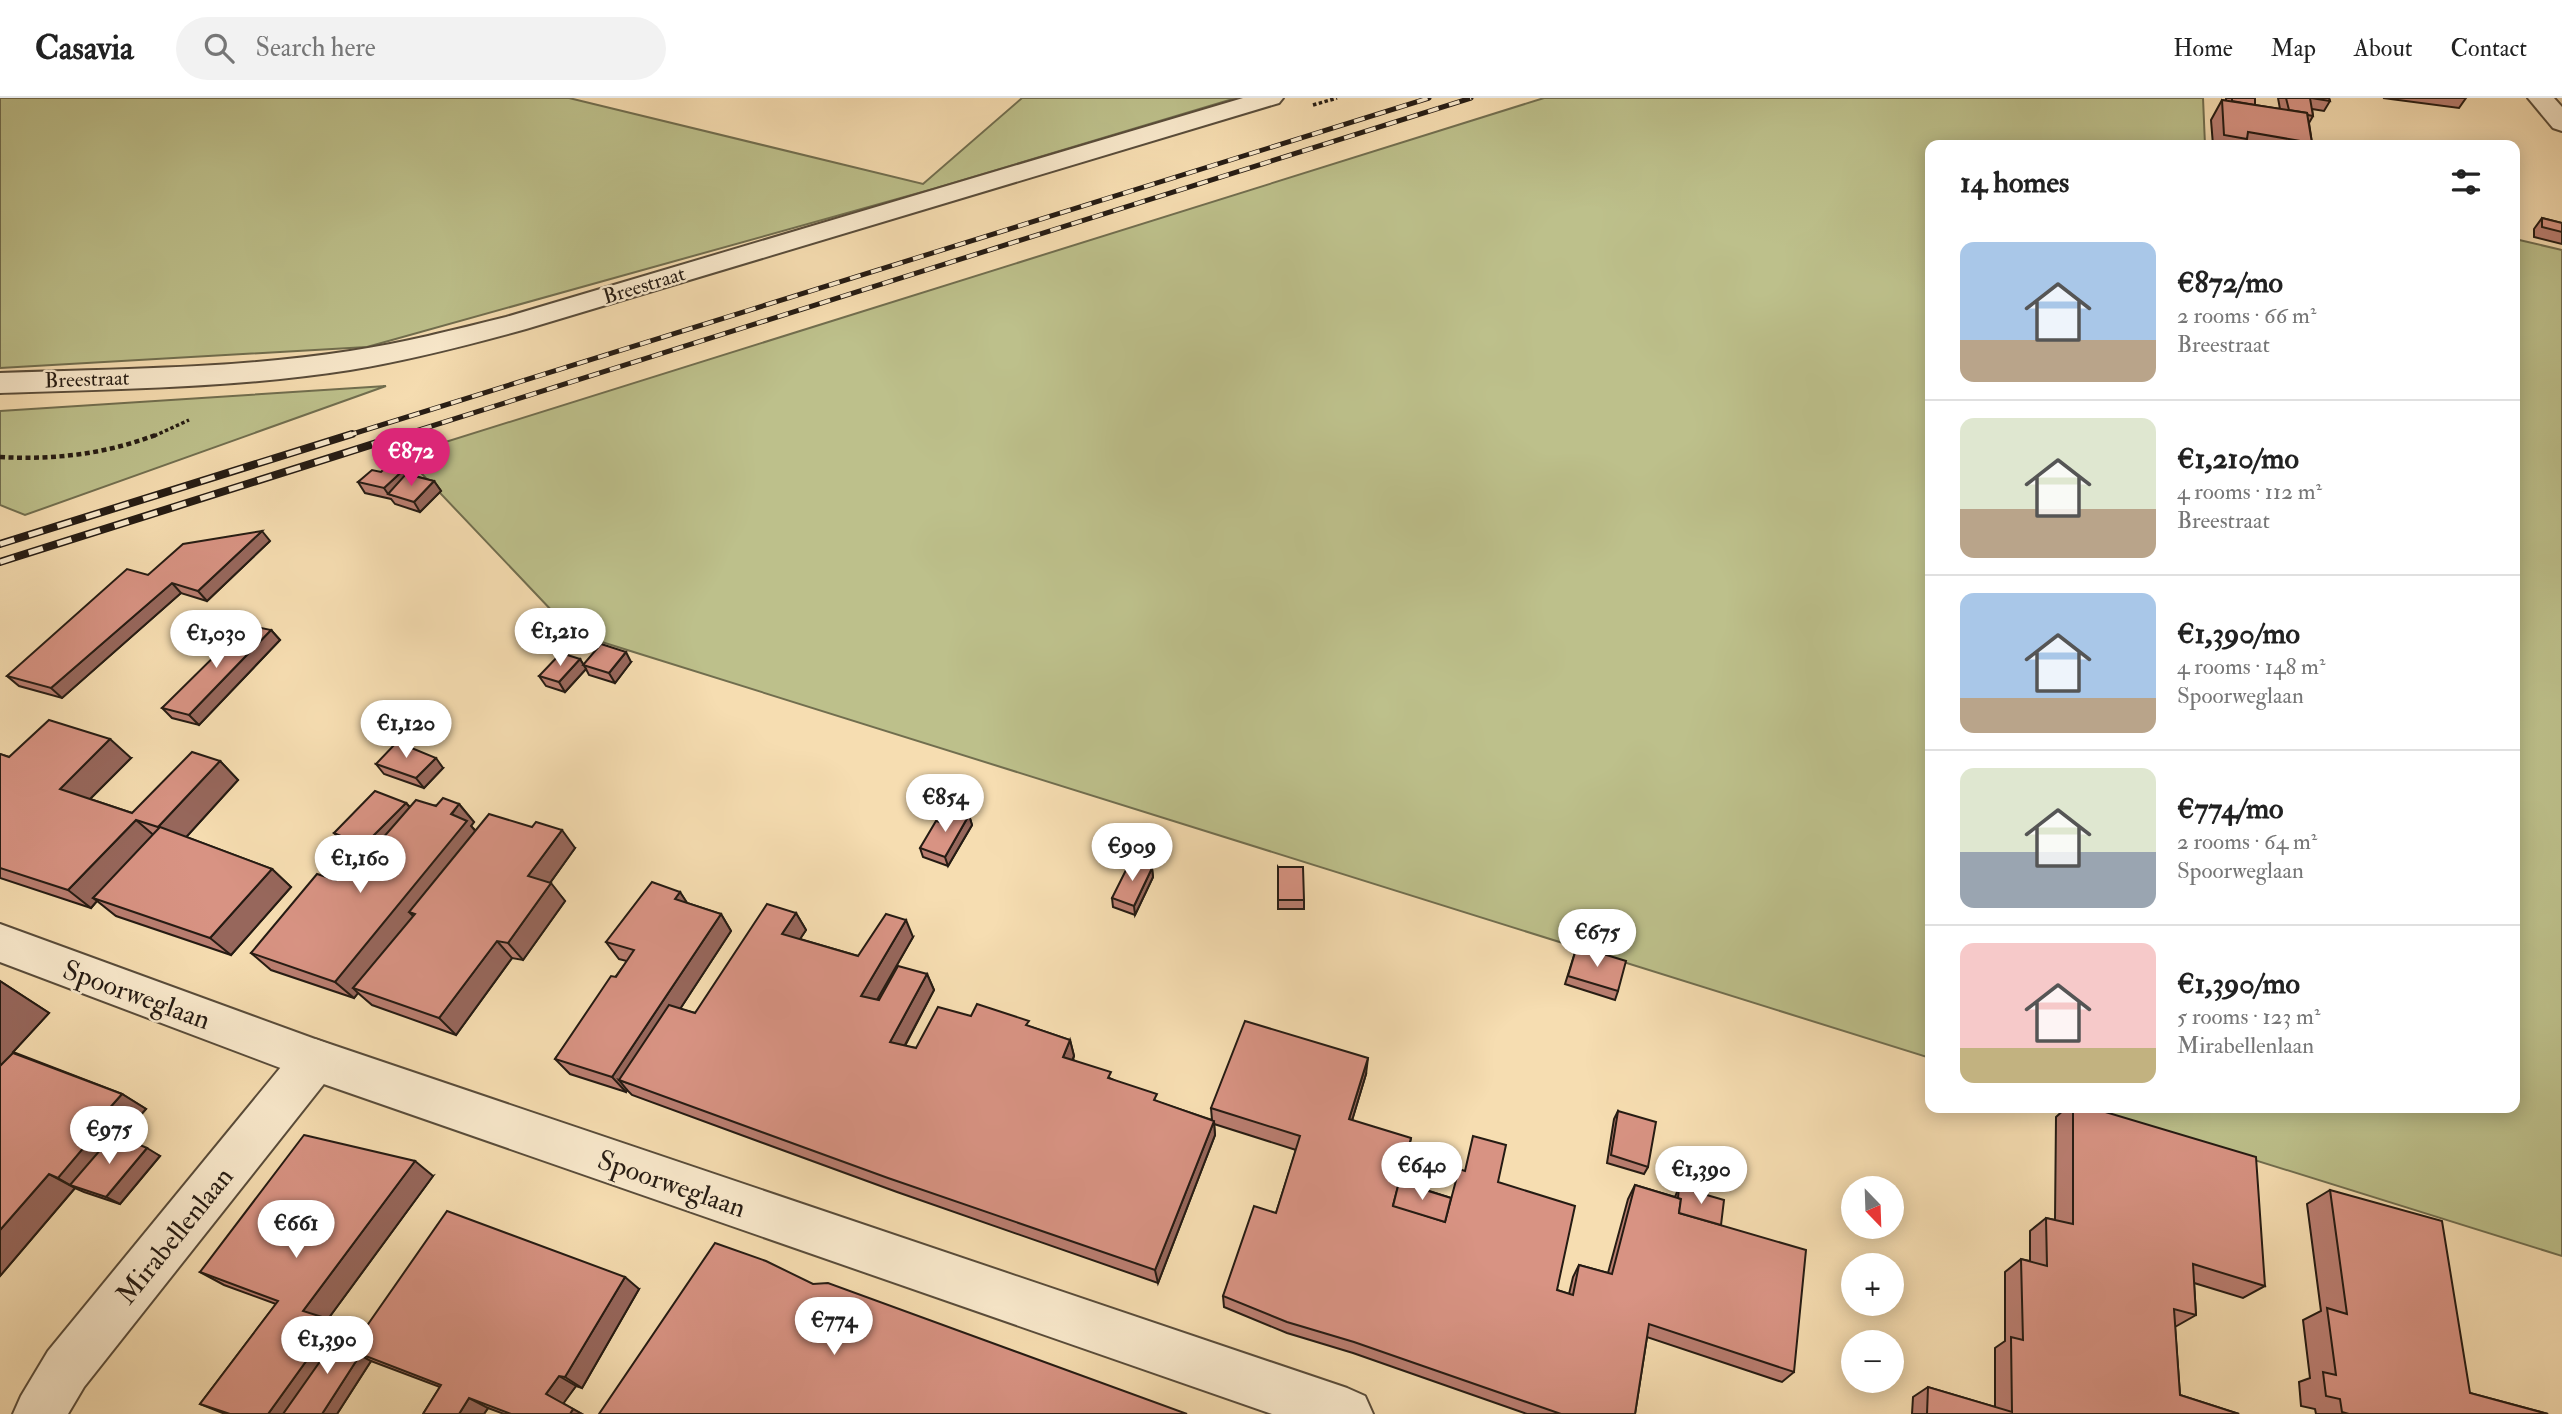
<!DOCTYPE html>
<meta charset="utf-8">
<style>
:root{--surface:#fff;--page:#f2f2f2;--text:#222;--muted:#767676;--line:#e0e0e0;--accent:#db2777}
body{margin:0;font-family:"IM FELL Double Pica",serif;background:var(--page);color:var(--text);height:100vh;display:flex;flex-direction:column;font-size:26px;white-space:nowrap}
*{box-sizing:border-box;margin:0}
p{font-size:23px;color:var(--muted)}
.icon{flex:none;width:38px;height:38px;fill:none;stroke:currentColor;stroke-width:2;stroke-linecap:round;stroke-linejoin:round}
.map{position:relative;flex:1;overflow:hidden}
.sheet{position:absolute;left:1925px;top:42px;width:595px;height:973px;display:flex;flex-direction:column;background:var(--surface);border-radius:14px;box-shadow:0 4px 18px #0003}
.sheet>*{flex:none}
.needle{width:46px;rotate:157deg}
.buttons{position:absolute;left:1841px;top:1078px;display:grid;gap:14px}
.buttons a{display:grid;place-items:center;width:63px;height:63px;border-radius:50%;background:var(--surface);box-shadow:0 4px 18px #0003;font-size:35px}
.price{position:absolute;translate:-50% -60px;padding:0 16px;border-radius:24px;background:#fff;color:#222;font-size:23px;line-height:46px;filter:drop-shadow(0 2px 4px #0008)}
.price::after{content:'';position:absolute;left:50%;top:42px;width:21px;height:16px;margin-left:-10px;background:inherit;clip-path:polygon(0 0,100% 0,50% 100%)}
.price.on{background:var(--accent);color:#fff}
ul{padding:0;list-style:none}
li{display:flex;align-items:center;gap:21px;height:175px;padding:0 35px}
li+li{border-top:2px solid var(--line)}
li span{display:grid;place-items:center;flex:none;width:196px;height:140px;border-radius:14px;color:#555}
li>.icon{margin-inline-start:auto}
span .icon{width:84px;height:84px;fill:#fffc;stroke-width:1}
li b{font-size:30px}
h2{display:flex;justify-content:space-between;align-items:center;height:84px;padding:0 35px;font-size:30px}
header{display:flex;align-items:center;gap:42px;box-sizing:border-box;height:98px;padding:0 35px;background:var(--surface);border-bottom:2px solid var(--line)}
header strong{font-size:33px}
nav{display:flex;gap:38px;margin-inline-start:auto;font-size:24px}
.search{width:490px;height:63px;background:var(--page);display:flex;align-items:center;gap:18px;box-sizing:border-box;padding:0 24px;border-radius:38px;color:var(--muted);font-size:26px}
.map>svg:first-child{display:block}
.green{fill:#bdc08b;stroke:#716e4f;stroke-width:2}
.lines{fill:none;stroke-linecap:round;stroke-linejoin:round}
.minor-casing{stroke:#594c3a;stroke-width:4}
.tertiary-casing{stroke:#594c3a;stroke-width:4}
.path-far1{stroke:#251b13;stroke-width:3.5;stroke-dasharray:3.5 2.5;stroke-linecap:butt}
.path{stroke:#251b13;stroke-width:4.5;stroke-dasharray:5 3.5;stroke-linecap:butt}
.minor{fill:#f9e9cc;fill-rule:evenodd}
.tertiary{fill:#f9e9cc;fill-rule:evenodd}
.rail-far1-casing{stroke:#251b13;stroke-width:5}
.rail-casing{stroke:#251b13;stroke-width:8}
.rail-far1{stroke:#f9e9cc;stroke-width:3.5;stroke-dasharray:11;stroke-linecap:butt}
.rail{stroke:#f9e9cc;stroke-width:5;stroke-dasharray:15;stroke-linecap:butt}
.wall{fill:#ba7e71;stroke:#251b13;stroke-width:2}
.shaded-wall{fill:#97675c;stroke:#251b13;stroke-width:2}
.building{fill:#d89383;stroke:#251b13;stroke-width:2}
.labels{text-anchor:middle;stroke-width:5;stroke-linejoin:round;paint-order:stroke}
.far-street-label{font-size:21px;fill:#251b13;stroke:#f9e9cc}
.near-street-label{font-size:28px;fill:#251b13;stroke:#f9e9cc}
</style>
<header>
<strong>Casavia</strong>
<div class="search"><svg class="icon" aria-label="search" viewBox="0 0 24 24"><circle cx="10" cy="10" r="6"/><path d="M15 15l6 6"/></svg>Search here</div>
<nav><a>Home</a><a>Map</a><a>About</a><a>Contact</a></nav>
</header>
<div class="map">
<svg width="2562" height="1316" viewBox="0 0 2562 1316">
<rect width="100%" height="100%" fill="#f6ddb1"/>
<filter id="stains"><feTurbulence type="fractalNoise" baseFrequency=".00286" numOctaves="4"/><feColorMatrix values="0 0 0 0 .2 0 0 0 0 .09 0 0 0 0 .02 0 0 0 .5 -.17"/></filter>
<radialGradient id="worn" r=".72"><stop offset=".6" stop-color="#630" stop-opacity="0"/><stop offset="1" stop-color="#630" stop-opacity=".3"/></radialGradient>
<!-- green -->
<g class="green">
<polygon points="0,0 569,0 923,86 1022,0 1236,0 933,91 367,249 0,270"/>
<polygon points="1544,0 2203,0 2205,47 1930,47 1930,960 573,535 404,357"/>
<polygon points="2515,141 2562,152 2562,1158 2088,1010 2515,1010"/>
<polygon points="386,288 25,417 0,407 0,313"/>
</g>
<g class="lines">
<defs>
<g id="minor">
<path d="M1243,0H1283L1279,5L526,231C468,247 410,262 350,272C235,290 117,291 0,295V275C117,271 234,271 350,253C402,245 454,232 506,219Z"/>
<polygon points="2528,0 2554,0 2562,9 2562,33 2553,30"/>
<polygon points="315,941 331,947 337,962 331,977 84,1289 68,1316 13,1316 21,1298 48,1253 299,947"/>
</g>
<polygon id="tertiary" points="0,826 315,941 1347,1290 1365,1298 1373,1316 1272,1316 315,983 0,864"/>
</defs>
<!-- minor casing -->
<use href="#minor" class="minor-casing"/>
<!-- tertiary casing -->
<use href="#tertiary" class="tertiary-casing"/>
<!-- path-far1 -->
<g class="path-far1">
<polyline points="1313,7 1337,0"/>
<polyline points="154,338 189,322"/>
</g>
<!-- path -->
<path class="path" d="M0,359C54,362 107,356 158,336"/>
<!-- minor -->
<use href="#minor" class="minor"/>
<!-- tertiary -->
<use href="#tertiary" class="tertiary"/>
<defs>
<g id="rail-far1">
<polyline points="346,338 1429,0"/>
<polyline points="400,338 1471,0"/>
</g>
<g id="rail">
<polyline points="0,446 352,336"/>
<polyline points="0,464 405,336"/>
</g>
</defs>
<!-- rail-far1 casing -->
<use href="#rail-far1" class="rail-far1-casing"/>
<!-- rail casing -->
<use href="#rail" class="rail-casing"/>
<!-- rail-far1 -->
<use href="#rail-far1" class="rail-far1"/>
<!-- rail -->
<use href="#rail" class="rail"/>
</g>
<!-- wall -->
<g class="wall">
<polygon points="2226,0 2255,0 2255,7 2280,11 2278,0 2329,0 2330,3 2324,13 2312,11 2313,18 2309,25 2312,45 2310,47 2213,47 2211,22 2222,2 2226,3"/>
<polygon points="2383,0 2466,0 2459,10"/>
<polygon points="2542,120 2562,125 2562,146 2534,139 2534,131"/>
<polygon points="410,366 417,376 415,378 434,383 441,393 420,414 395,406 391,401 365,395 358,384 381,374"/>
<polygon points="270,443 207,503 181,495 62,600 19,588 7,578 148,477"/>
<polygon points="271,532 280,542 199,627 172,620 162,610"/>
<polygon points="580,561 583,566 631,564 615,585 589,577 586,571 565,594 546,588 539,578"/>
<polygon points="0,656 9,659 131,660 90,701 132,715 220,663 238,682 186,739 272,771 291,789 231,857 116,818 97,803 91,810 0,780"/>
<polygon points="376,666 443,670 424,690 384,676"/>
<polygon points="406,705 410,709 459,706 474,724 471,728 475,732 575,750 550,785 565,803 523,862 512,860 456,937 372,907 358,895 354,900 271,872 251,855 336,782 363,753 343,744 334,735"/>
<polygon points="969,717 972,727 948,768 923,759 920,750 944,725"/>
<polygon points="1278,769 1304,802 1304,811 1278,811"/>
<polygon points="1152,770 1153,779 1135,817 1113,809 1112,800"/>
<polygon points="680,794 687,805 721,816 731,833 680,911 695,915 796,815 806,832 800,841 858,858 913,839 877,902 879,902 927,876 934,892 905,948 916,950 971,918 1031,929 1070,942 1074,958 1073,962 1158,1004 1212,1022 1211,1010 1366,976 1352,1022 1408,1055 1401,1084 1451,1100 1498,1084 1557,1192 1569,1196 1573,1179 1579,1167 1608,1175 1628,1101 1635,1087 1675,1099 1679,1089 1721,1127 1794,1274 1782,1284 1647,1239 1635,1316 1527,1316 1353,1255 1287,1235 1224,1209 1223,1198 1276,1115 1296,1052 1214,1026 1215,1037 1158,1185 897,1094 632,997 627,992 626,994 570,976 555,961 627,863 619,861 606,844"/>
<polygon points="1577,848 1618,893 1615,902 1565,886"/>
<polygon points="0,883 49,915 13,954 122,996 146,1011 121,1039 160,1058 120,1106 84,1094 75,1090 0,1178"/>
<polygon points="2066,1010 2092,1010 2265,1188 2243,1200 2194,1185 2196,1217 2175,1229 2180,1297 2239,1316 1912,1316 1913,1299 1928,1289 1995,1309 1995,1250 2005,1243 2005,1174 2021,1161 2030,1163 2030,1133 2046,1120 2055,1122 2056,1019"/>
<polygon points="1618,1013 1648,1069 1644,1076 1607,1065 1614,1021"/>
<polygon points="433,1078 328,1221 345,1228 362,1234 639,1191 582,1290 576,1288 563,1305 582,1316 504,1316 488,1310 484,1316 423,1316 440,1289 371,1263 337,1316 225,1316 200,1306 276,1206 224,1187 200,1174"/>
<polygon points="2330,1092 2470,1295 2548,1316 2316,1316 2315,1311 2301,1308 2299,1284 2310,1280 2303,1222 2321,1213 2307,1106"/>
</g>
<!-- shaded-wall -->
<g class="shaded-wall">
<polygon points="410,366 417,376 395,398 388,396 384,390"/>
<polygon points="434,383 441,393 420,414 414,404"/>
<polygon points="262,433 270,443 207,503 198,493"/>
<polygon points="172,485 181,495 62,600 51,590"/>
<polygon points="271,532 280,542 199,627 189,617"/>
<polygon points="626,554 631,564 615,585 609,575"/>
<polygon points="580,561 586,571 565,594 559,584"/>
<polygon points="110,641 131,660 81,710 60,691"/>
<polygon points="436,660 443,670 424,690 416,680"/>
<polygon points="220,663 238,682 179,747 158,729"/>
<polygon points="406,705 414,714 372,757 363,748"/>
<polygon points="459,706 474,724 471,728 482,741 415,816 409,814 417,822 353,890 358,895 354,900 335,884"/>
<polygon points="969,717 972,727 948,768 945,759"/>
<polygon points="136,722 157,740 93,800 97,803 91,810 68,792"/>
<polygon points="562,732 575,750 542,796 528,778"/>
<polygon points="1152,770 1153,779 1135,817 1134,808"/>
<polygon points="272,771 291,789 231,857 210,840"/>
<polygon points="551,785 565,803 523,862 508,845"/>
<polygon points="680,794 691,811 675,801"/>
<polygon points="796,815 806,832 792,853 782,836"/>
<polygon points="721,816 731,833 631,986 619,982 627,992 626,994 612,979"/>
<polygon points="906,822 913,839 870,914 861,898"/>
<polygon points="497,843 512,860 456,937 439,920"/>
<polygon points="927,876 934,892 898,960 890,944"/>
<polygon points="0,883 49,915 13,954 39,970 0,1010"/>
<polygon points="1070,942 1074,958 1067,974 1063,959"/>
<polygon points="1368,960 1366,976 1348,1036 1349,1021"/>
<polygon points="122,996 146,1011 116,1045 70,1087 58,1080 91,1031"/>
<polygon points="1214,1023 1215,1037 1158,1185 1155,1172"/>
<polygon points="1411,1040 1408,1055 1392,1114 1393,1107"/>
<polygon points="147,1050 160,1058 120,1106 106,1099"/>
<polygon points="415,1063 433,1078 325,1225 303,1213"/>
<polygon points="49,1076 75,1090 0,1178 0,1132"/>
<polygon points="625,1179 639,1191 582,1290 565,1279"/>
<polygon points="335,1223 356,1234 299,1316 268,1316"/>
<polygon points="360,1257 371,1263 337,1316 322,1316"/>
<polygon points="559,1278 576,1288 563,1306 546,1296"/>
<polygon points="469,1300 488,1310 484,1316 459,1316"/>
<polygon points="573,1311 582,1316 570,1316"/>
</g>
<!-- building -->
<g class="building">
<polygon points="2232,0 2255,0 2255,7 2232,3"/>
<polygon points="2286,0 2310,0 2313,18 2308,17 2307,15 2289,12"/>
<polygon points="2311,0 2329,0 2330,3"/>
<polygon points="2222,2 2307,15 2312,45 2248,34 2247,41 2224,37"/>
<polygon points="2542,120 2562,125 2562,134 2542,129"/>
<polygon points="394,362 410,366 384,390 358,384 372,372 381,374"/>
<polygon points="406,376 434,383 414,404 388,396"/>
<polygon points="262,433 198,493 172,485 51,590 7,578 127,471 148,477 183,446"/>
<polygon points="246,527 271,532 189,617 162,610"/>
<polygon points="601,546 626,554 609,575 583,567"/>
<polygon points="561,555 580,561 559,584 539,578"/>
<polygon points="49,622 110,641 60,691 132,715 192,654 220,663 158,729 136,722 68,792 0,770 0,656 9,659"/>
<polygon points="397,644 436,660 416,680 376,666"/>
<polygon points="375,693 406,705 363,748 334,735"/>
<polygon points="443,700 459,706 451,716 467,723 335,884 251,855 317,776 336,782 376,739 382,741 416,702 436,708"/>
<polygon points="952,712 969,717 945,759 920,750 936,723 944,725"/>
<polygon points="489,716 532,729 536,724 562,732 528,778 551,785 508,845 497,843 439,920 353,890 415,816 409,814"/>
<polygon points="160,729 272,771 210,840 93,800"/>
<polygon points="1131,762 1152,770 1134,808 1112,800"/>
<polygon points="1278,769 1303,769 1304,802 1278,802"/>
<polygon points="652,784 680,794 675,801 721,816 612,979 555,961 611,878 616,879 634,852 606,844"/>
<polygon points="767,806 796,815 782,836 858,858 886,816 906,822 861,898 879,902 898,868 927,876 890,944 916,950 938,909 971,918 977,906 1029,923 1026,927 1070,942 1063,959 1111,974 1108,980 1157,996 1154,1002 1214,1023 1155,1172 888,1080 619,982 669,907 695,915"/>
<polygon points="1577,848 1626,863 1618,893 1568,878"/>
<polygon points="1245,923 1368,960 1349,1021 1411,1040 1393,1107 1445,1124 1459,1071 1465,1073 1473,1038 1506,1047 1498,1084 1575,1108 1557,1192 1573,1197 1579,1167 1612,1176 1635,1087 1681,1101 1679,1115 1806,1152 1794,1274 1649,1226 1635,1316 1561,1316 1354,1244 1287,1224 1223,1198 1254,1108 1276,1115 1300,1038 1211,1010"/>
<polygon points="13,955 122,996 91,1031 97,1034 58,1080 49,1076 0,1132 0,968"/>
<polygon points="2073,1010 2092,1010 2256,1059 2265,1188 2193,1166 2196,1217 2174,1211 2180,1297 2239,1316 1927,1316 1928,1289 2012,1314 2011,1239 2023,1242 2021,1161 2047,1168 2046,1120 2073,1126"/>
<polygon points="1618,1013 1656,1024 1648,1069 1611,1057"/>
<polygon points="114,1036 147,1050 106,1099 70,1087"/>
<polygon points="304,1037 415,1063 303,1213 335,1223 268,1316 230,1316 200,1306 278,1203 200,1174"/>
<polygon points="1399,1084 1451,1100 1445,1124 1393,1108"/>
<polygon points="1679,1089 1724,1102 1721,1127 1679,1115 1681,1101 1678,1100"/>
<polygon points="2330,1092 2442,1123 2470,1295 2548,1316 2349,1316 2342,1314 2340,1301 2326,1298 2323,1274 2336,1277 2327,1210 2347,1216"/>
<polygon points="447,1113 625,1179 565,1279 559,1278 546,1296 573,1311 570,1316 511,1316 469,1300 459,1316 423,1316 441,1287 350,1252"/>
<polygon points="715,1145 766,1163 813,1186 828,1185 1187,1316 599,1316"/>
<polygon points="345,1228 362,1234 350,1252 360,1257 322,1316 283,1316"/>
</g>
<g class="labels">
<!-- far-street labels -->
<g class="far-street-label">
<text transform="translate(644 187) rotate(-17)" y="7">Breestraat</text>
<text transform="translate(87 281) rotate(-2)" y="7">Breestraat</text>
</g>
<!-- near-street labels -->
<g class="near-street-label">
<text transform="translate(137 896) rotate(20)" y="10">Spoorweglaan</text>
<text transform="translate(672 1085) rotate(19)" y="10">Spoorweglaan</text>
<text transform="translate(174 1137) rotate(-51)" y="10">Mirabellenlaan</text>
</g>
</g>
<rect width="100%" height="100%" filter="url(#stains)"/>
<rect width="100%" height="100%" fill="url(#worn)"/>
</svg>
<div class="buttons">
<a><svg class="needle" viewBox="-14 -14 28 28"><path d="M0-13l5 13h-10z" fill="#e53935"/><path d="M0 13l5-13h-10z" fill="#767676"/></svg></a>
<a>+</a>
<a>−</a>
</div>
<b class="price on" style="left:411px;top:390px">€872</b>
<b class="price" style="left:560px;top:570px">€1,210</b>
<b class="price" style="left:216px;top:572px">€1,030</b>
<b class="price" style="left:406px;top:662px">€1,120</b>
<b class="price" style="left:945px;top:736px">€854</b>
<b class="price" style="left:1132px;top:785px">€909</b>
<b class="price" style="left:360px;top:797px">€1,160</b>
<b class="price" style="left:1597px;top:871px">€675</b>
<b class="price" style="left:109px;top:1068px">€975</b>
<b class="price" style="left:1422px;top:1104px">€640</b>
<b class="price" style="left:1701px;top:1108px">€1,390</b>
<b class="price" style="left:296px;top:1162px">€661</b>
<b class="price" style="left:834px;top:1259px">€774</b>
<b class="price" style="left:327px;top:1278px">€1,390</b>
<section class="sheet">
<h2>14 homes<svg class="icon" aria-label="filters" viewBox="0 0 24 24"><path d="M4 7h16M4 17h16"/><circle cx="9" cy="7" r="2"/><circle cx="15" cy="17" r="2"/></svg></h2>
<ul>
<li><span style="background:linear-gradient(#a9c7e8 70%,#b9a48a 0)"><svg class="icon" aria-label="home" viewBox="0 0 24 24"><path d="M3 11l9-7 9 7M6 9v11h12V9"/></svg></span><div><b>€872/mo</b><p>2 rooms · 66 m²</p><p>Breestraat</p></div></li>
<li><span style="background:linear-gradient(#dfe7d0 65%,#b9a48a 0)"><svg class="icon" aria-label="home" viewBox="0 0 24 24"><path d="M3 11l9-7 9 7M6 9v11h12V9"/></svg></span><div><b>€1,210/mo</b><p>4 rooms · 112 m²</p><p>Breestraat</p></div></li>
<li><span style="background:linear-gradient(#a9c7e8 75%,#b9a48a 0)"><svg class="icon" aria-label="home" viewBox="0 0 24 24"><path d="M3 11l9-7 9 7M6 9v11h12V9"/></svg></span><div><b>€1,390/mo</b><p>4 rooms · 148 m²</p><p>Spoorweglaan</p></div></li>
<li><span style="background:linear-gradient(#dfe7d0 60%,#9aa5b1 0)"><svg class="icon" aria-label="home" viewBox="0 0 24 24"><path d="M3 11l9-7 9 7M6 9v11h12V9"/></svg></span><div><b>€774/mo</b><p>2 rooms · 64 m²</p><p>Spoorweglaan</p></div></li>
<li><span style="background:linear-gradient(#f6c9c9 75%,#c2b280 0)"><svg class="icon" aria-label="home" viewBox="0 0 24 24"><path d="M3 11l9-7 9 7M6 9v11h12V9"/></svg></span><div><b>€1,390/mo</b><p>5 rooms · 123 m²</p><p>Mirabellenlaan</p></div></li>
</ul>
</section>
</div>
